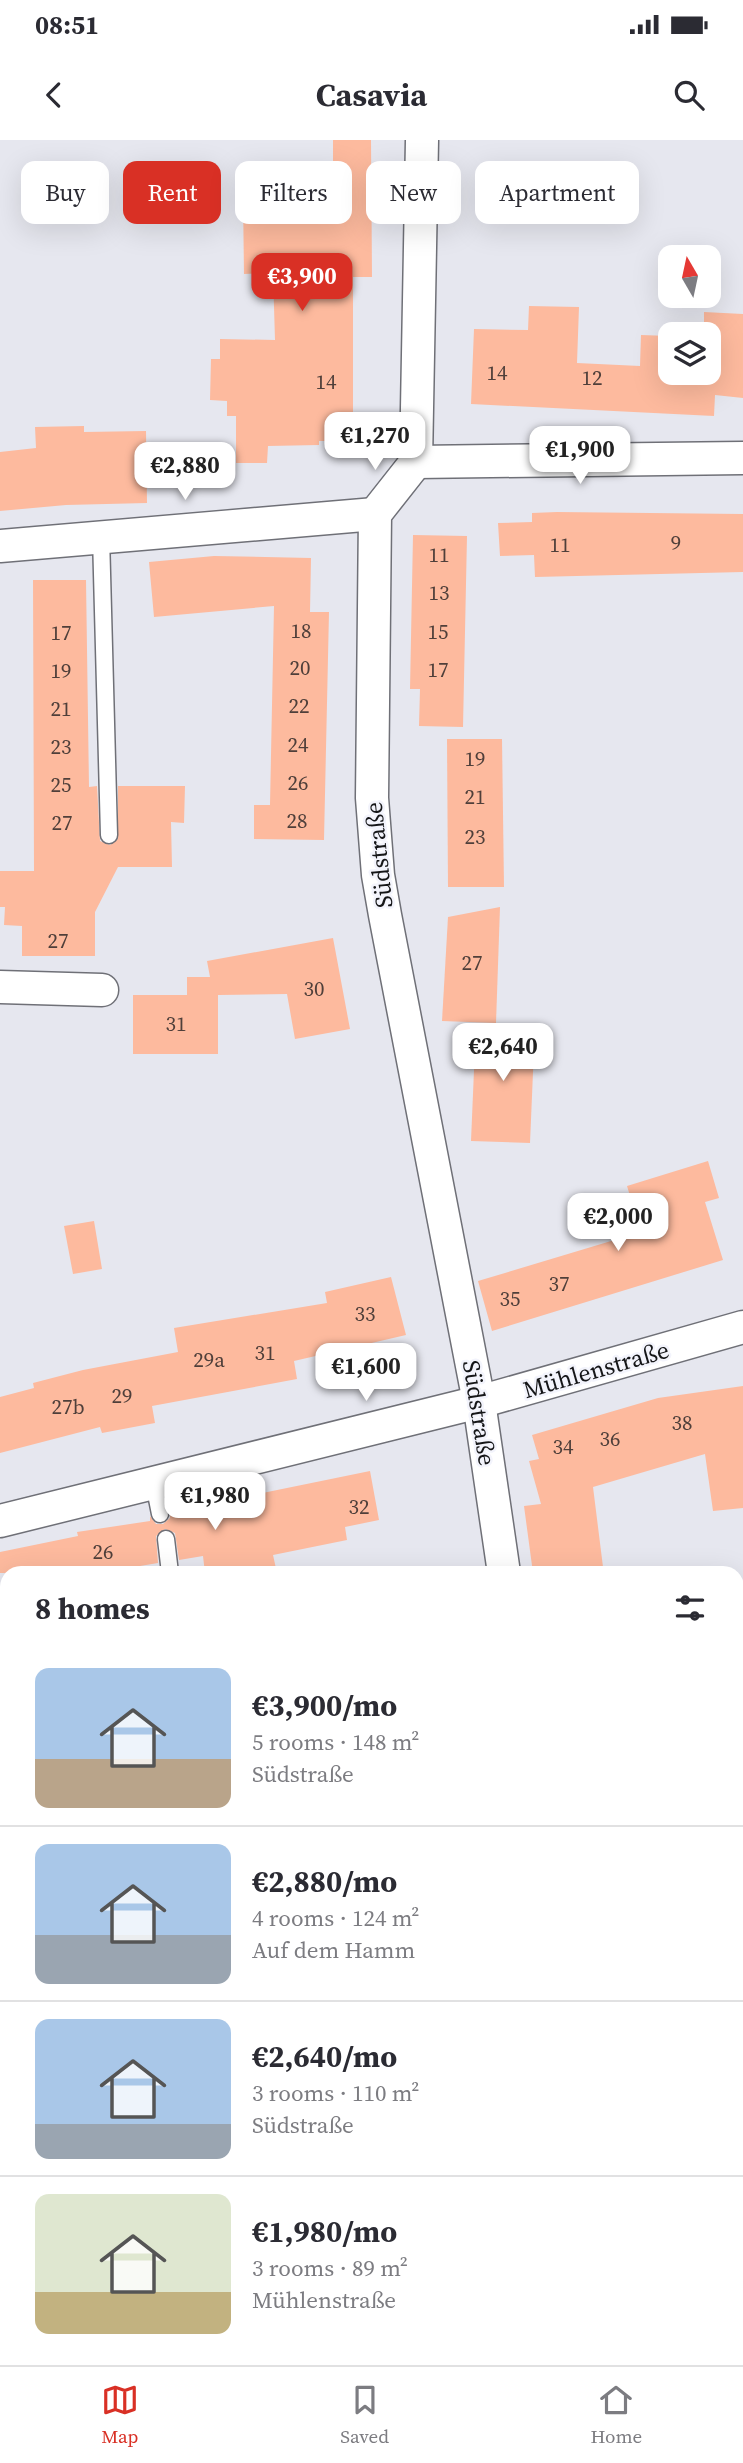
<!DOCTYPE html>
<meta charset="utf-8">
<style>
:root{--surface:#fff;--page:#f7f7f7;--text:#2b2b33;--muted:#7c7c81;--line:#e1e1e2;--accent:#d93025}
body{margin:0;font-family:"Source Serif 4",serif;background:var(--page);color:var(--text);height:100vh;display:flex;flex-direction:column;font-size:26px;white-space:nowrap}
*{box-sizing:border-box;margin:0}
p{font-size:23px;color:var(--muted)}
.icon{flex:none;width:38px;height:38px;fill:none;stroke:currentColor;stroke-width:2;stroke-linecap:round;stroke-linejoin:round}
.map{position:relative;flex:1;overflow:hidden}
.panel{position:absolute;left:0px;top:1426px;width:744px;height:800px;display:flex;flex-direction:column;background:var(--surface);border-radius:21px 21px 0 0;box-shadow:0 7px 28px #0002}
.panel>*{flex:none}
.hud{position:absolute;left:21px;top:21px;width:702px;height:63px;display:flex;gap:14px}
.needle{width:46px;rotate:351deg}
.tools{position:absolute;left:658px;top:105px;display:grid;gap:14px}
.tools a{display:grid;place-items:center;width:63px;height:63px;border-radius:14px;background:var(--surface);box-shadow:0 7px 28px #0002;font-size:35px}
.price{position:absolute;translate:-50% -60px;padding:0 16px;border-radius:14px;background:#fff;color:#222;font-size:23px;line-height:46px;filter:drop-shadow(0 2px 4px #0008)}
.price::after{content:'';position:absolute;left:50%;top:42px;width:21px;height:16px;margin-left:-10px;background:inherit;clip-path:polygon(0 0,100% 0,50% 100%)}
.price.current{background:var(--accent);color:#fff}
ul{padding:0;list-style:none}
li{display:flex;align-items:center;gap:21px;height:175px;padding:0 35px}
li+li{border-top:2px solid var(--line)}
li span{display:grid;place-items:center;flex:none;width:196px;height:140px;border-radius:14px;color:#555}
li>.icon{margin-inline-start:auto}
span .icon{width:84px;height:84px;fill:#fffc;stroke-width:1}
li b{font-size:30px}
h2{display:flex;justify-content:space-between;align-items:center;height:84px;padding:0 35px;font-size:30px}
.chip{padding:0 24px;border-radius:14px;background:var(--surface);box-shadow:0 7px 28px #0002;font-size:24px;line-height:63px}
.chip.current{background:var(--accent);color:#fff}
.status{display:flex;justify-content:space-between;align-items:center;height:49px;padding:0 35px;background:var(--surface);direction:ltr}
.status svg{height:19px;fill:currentColor}
header{display:flex;justify-content:space-between;align-items:center;height:91px;padding:0 35px;background:var(--surface);font-size:32px;font-weight:700}
.tabs{display:flex;justify-content:space-around;align-items:center;height:98px;border-top:2px solid var(--line);background:var(--surface);font-size:19px;color:var(--muted)}
.tabs a{display:grid;justify-items:center;gap:4px}
.tabs .current{color:var(--accent)}
.map>svg:first-child{display:block}
.green{fill:#cad19f}
.building{fill:#fdba9e}
.lines{fill:none;stroke-linecap:round;stroke-linejoin:round}
.service-casing{stroke:#6f7077;stroke-width:19}
.minor-casing{stroke:#6f7077;stroke-width:35}
.service{stroke:#fff;stroke-width:16}
.minor{stroke:#fff;stroke-width:32}
.labels{text-anchor:middle;stroke-width:5;stroke-linejoin:round;paint-order:stroke}
.number-label{font-size:21px;fill:#4f3f3a}
.street-label{font-size:24px;fill:#151618;stroke:#f3f4fc}
</style>
<div class="status"><b>08:51</b><svg viewBox="0 0 49 12"><path d="M0 12V9h3v3zM5 12V6h3v6zM10 12V3h3v9zM15 12V0h3v12zM26 1h20v11H26zM47 4h2v5h-2z"/></svg></div>
<header><svg class="icon" aria-label="back" viewBox="0 0 24 24"><path d="M15 5l-7 7 7 7"/></svg>Casavia<svg class="icon" aria-label="search" viewBox="0 0 24 24"><circle cx="10" cy="10" r="6"/><path d="M15 15l6 6"/></svg></header>
<div class="map">
<svg width="743" height="2225" viewBox="0 0 743 2225">
<rect width="100%" height="100%" fill="#e6e7ef"/>
<!-- green -->
<g class="green">
<polygon points="7,2009 7,2219 148,2219 148,2225 0,2225 0,2012"/>
<polygon points="326,2219 599,2219 599,2225 327,2225"/>
</g>
<!-- building -->
<g class="building">
<polygon points="333,0 371,0 372,137 353,137 353,301 319,301 319,305 268,306 267,323 236,323 236,276 227,276 227,261 210,260 211,219 220,219 220,199 275,200 273,133 244,134 243,58 317,57 316,41 333,41"/>
<polygon points="529,166 579,167 577,223 640,226 641,195 670,196 670,233 709,233 709,194 671,194 672,183 704,184 704,172 743,174 743,258 715,255 714,276 471,264 474,189 528,190"/>
<polygon points="84,286 84,292 146,291 147,363 66,365 0,371 0,312 36,308 35,287"/>
<polygon points="557,372 743,374 743,432 535,437 534,415 500,416 498,383 532,382 532,373"/>
<polygon points="413,395 467,396 463,587 419,586 420,549 410,549"/>
<polygon points="214,416 311,418 310,472 329,472 324,700 254,699 254,665 270,665 274,466 154,477 149,422"/>
<polygon points="33,440 86,440 89,647 97,646 100,701 110,705 118,699 118,646 185,646 184,683 171,682 172,727 118,727 95,772 95,816 22,816 22,786 4,785 5,767 0,767 0,731 34,731"/>
<polygon points="447,599 502,599 504,747 448,747"/>
<polygon points="500,767 496,883 442,881 448,777"/>
<polygon points="333,798 350,889 295,899 287,854 218,855 218,914 133,914 133,855 187,855 187,837 210,837 207,821"/>
<polygon points="476,883 535,885 530,1003 471,1001"/>
<polygon points="708,1021 719,1058 705,1062 723,1120 492,1191 478,1141 641,1092 627,1046"/>
<polygon points="94,1081 102,1129 73,1134 64,1086"/>
<polygon points="391,1137 406,1195 294,1221 297,1239 152,1266 155,1283 102,1293 100,1287 0,1313 0,1257 34,1248 33,1243 83,1230 178,1212 174,1188 327,1163 325,1152"/>
<polygon points="743,1246 743,1368 713,1371 705,1314 593,1347 603,1427 586,1429 586,1433 533,1433 524,1366 541,1364 529,1321 539,1319 532,1295 658,1258"/>
<polygon points="370,1331 379,1380 345,1387 347,1400 273,1415 277,1433 205,1433 203,1416 179,1420 175,1393 165,1389 156,1396 158,1423 128,1428 129,1433 0,1433 0,1412 78,1396 77,1392 150,1381 150,1376 156,1384 163,1384 170,1378 170,1372"/>
</g>
<g class="lines">
<defs>
<g id="service">
<polyline points="101,396 109,695"/>
<polyline points="154,1344 160,1374"/>
<polyline points="166,1399 170,1433"/>
</g>
<g id="minor">
<polyline points="422,0 416,322 375,374 372,658 378,735 385,775 479,1262 504,1433"/>
<polyline points="416,322 743,318"/>
<polyline points="0,406 375,374"/>
<polyline points="0,847 102,850"/>
<polyline points="0,1381 479,1262 743,1187"/>
<polyline points="611,2219 612,2225"/>
</g>
</defs>
<!-- service casing -->
<use href="#service" class="service-casing"/>
<!-- minor casing -->
<use href="#minor" class="minor-casing"/>
<!-- service -->
<use href="#service" class="service"/>
<!-- minor -->
<use href="#minor" class="minor"/>
</g>
<g class="labels">
<!-- number labels -->
<g class="number-label">
<text x="497" y="240">14</text>
<text x="592" y="245">12</text>
<text x="326" y="249">14</text>
<text x="676" y="410">9</text>
<text x="560" y="412">11</text>
<text x="439" y="422">11</text>
<text x="439" y="460">13</text>
<text x="301" y="498">18</text>
<text x="438" y="499">15</text>
<text x="61" y="500">17</text>
<text x="300" y="535">20</text>
<text x="438" y="537">17</text>
<text x="61" y="538">19</text>
<text x="299" y="573">22</text>
<text x="61" y="576">21</text>
<text x="298" y="612">24</text>
<text x="61" y="614">23</text>
<text x="475" y="626">19</text>
<text x="298" y="650">26</text>
<text x="61" y="652">25</text>
<text x="475" y="664">21</text>
<text x="297" y="688">28</text>
<text x="62" y="690">27</text>
<text x="475" y="704">23</text>
<text x="58" y="808">27</text>
<text x="472" y="830">27</text>
<text x="314" y="856">30</text>
<text x="176" y="891">31</text>
<text x="559" y="1151">37</text>
<text x="510" y="1166">35</text>
<text x="365" y="1181">33</text>
<text x="265" y="1220">31</text>
<text x="209" y="1227">29a</text>
<text x="122" y="1263">29</text>
<text x="68" y="1274">27b</text>
<text x="682" y="1290">38</text>
<text x="610" y="1306">36</text>
<text x="563" y="1314">34</text>
<text x="359" y="1374">32</text>
<text x="103" y="1419">26</text>
</g>
<!-- street labels -->
<g class="street-label">
<text transform="translate(379 715) rotate(-96)" y="8">Südstraße</text>
<text transform="translate(596 1230) rotate(-16)" y="8">Mühlenstraße</text>
<text transform="translate(479 1273) rotate(81)" y="8">Südstraße</text>
</g>
</g>
</svg>
<div class="tools">
<a><svg class="needle" viewBox="-14 -14 28 28"><path d="M0-13l5 13h-10z" fill="#e53935"/><path d="M0 13l5-13h-10z" fill="#7c7c81"/></svg></a>
<a><svg class="icon" aria-label="layers" viewBox="0 0 24 24"><path d="M12 4l9 5-9 5-9-5zM3 14l9 5 9-5"/></svg></a>
</div>
<b class="price current" style="left:302px;top:173px">€3,900</b>
<b class="price" style="left:375px;top:332px">€1,270</b>
<b class="price" style="left:580px;top:346px">€1,900</b>
<b class="price" style="left:185px;top:362px">€2,880</b>
<b class="price" style="left:503px;top:943px">€2,640</b>
<b class="price" style="left:618px;top:1113px">€2,000</b>
<b class="price" style="left:366px;top:1263px">€1,600</b>
<b class="price" style="left:215px;top:1392px">€1,980</b>
<div class="hud">
<a class="chip">Buy</a>
<a class="chip current">Rent</a>
<a class="chip">Filters</a>
<a class="chip">New</a>
<a class="chip">Apartment</a>
</div>
<section class="panel">
<h2>8 homes<svg class="icon" aria-label="filters" viewBox="0 0 24 24"><path d="M4 7h16M4 17h16"/><circle cx="9" cy="7" r="2"/><circle cx="15" cy="17" r="2"/></svg></h2>
<ul>
<li><span style="background:linear-gradient(#a9c7e8 65%,#b9a48a 0)"><svg class="icon" aria-label="home" viewBox="0 0 24 24"><path d="M3 11l9-7 9 7M6 9v11h12V9"/></svg></span><div><b>€3,900/mo</b><p>5 rooms · 148 m²</p><p>Südstraße</p></div></li>
<li><span style="background:linear-gradient(#a9c7e8 65%,#9aa5b1 0)"><svg class="icon" aria-label="home" viewBox="0 0 24 24"><path d="M3 11l9-7 9 7M6 9v11h12V9"/></svg></span><div><b>€2,880/mo</b><p>4 rooms · 124 m²</p><p>Auf dem Hamm</p></div></li>
<li><span style="background:linear-gradient(#a9c7e8 75%,#9aa5b1 0)"><svg class="icon" aria-label="home" viewBox="0 0 24 24"><path d="M3 11l9-7 9 7M6 9v11h12V9"/></svg></span><div><b>€2,640/mo</b><p>3 rooms · 110 m²</p><p>Südstraße</p></div></li>
<li><span style="background:linear-gradient(#dfe7d0 70%,#c2b280 0)"><svg class="icon" aria-label="home" viewBox="0 0 24 24"><path d="M3 11l9-7 9 7M6 9v11h12V9"/></svg></span><div><b>€1,980/mo</b><p>3 rooms · 89 m²</p><p>Mühlenstraße</p></div></li>
</ul>
</section>
</div>
<nav class="tabs">
<a class="current"><svg class="icon" aria-label="map" viewBox="0 0 24 24"><path d="M3 6l6-2 6 2 6-2v14l-6 2-6-2-6 2zM9 4v14M15 6v14"/></svg>Map</a>
<a><svg class="icon" aria-label="saved" viewBox="0 0 24 24"><path d="M7 4h10v16l-5-4-5 4z"/></svg>Saved</a>
<a><svg class="icon" aria-label="home" viewBox="0 0 24 24"><path d="M3 11l9-7 9 7M6 9v11h12V9"/></svg>Home</a>
</nav>
